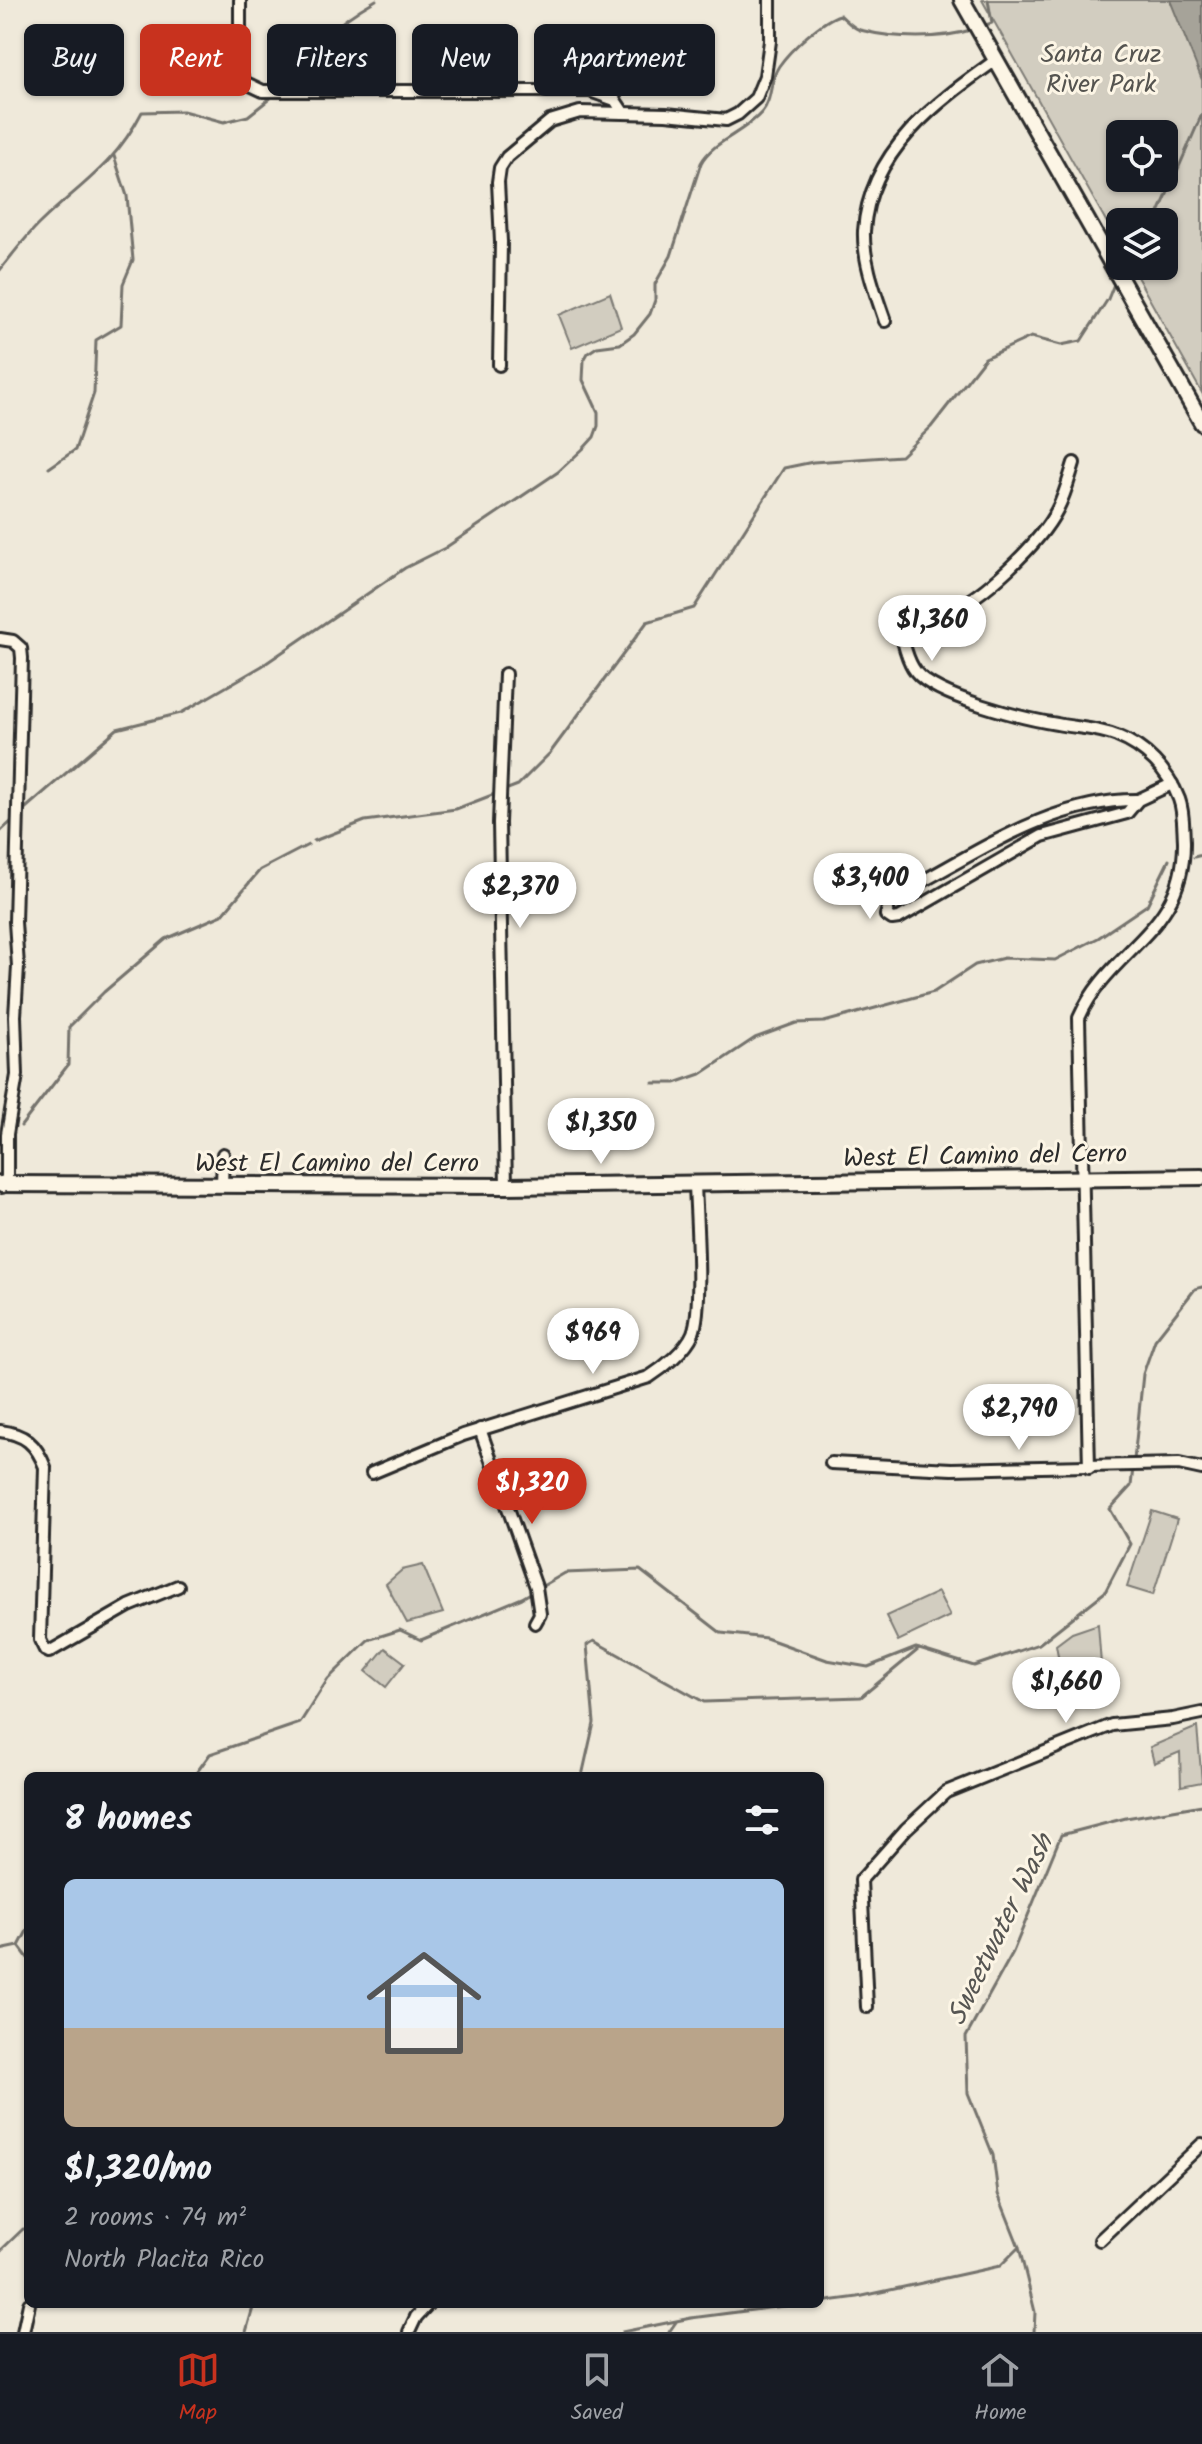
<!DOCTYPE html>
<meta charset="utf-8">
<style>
:root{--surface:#171b24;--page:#242831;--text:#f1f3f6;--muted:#9ea1a6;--line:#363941;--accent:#c8321e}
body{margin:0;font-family:Kalam,sans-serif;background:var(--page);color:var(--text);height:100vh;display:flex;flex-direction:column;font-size:30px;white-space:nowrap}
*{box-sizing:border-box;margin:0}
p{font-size:26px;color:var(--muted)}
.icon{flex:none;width:44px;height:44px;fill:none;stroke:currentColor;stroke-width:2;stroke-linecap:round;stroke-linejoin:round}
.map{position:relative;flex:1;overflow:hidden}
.details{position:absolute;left:24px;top:1772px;width:800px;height:536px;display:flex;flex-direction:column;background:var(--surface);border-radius:12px;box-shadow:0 2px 6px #0004}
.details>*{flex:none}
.top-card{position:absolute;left:24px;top:24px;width:800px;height:72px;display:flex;gap:16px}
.controls{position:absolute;left:1106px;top:120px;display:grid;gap:16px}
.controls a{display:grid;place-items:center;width:72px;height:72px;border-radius:12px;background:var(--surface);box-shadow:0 2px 6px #0004;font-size:40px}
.price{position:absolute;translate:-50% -68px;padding:0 18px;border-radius:28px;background:#fff;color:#222;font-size:26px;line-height:52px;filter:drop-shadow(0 2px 4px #0008)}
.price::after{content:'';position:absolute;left:50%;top:48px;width:24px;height:18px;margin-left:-12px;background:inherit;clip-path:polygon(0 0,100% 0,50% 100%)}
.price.on{background:var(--accent);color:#fff}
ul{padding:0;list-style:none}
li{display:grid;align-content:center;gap:16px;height:424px;padding:0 40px}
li+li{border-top:2px solid var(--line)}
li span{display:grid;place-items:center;height:248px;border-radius:12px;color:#555}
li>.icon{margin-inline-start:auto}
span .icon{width:144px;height:144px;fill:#fffc;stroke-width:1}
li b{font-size:34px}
h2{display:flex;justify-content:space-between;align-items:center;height:96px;padding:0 40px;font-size:34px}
.pill{padding:0 28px;border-radius:12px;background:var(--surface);box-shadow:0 2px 6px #0004;font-size:28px;line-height:72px}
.pill.on{background:var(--accent);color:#fff}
.tabs{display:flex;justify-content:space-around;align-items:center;height:112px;border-top:2px solid var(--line);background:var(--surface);font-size:22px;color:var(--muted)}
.tabs a{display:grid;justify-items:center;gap:4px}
.tabs .on{color:var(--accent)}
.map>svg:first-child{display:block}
.green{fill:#d2cdc0;stroke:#7e7c76;stroke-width:2;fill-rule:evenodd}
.water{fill:#a6a399;stroke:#75736d;stroke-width:2}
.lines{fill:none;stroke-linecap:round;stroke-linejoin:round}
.stream{stroke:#75736d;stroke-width:3}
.minor-casing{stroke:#2b2b2b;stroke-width:16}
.tertiary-casing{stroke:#2b2b2b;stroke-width:20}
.secondary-casing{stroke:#2b2b2b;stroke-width:20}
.minor{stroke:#fcf5e5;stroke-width:10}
.tertiary{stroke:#fcf5e5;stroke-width:14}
.secondary{stroke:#fcf5e5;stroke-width:14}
.labels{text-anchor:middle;stroke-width:6;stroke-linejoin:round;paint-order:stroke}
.park-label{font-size:26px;fill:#555450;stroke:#fcf5e5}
.street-label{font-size:26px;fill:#2b2b2b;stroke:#fcf5e5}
.water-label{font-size:28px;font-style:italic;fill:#565552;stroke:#fcf5e5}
</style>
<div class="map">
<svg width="1202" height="2332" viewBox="0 0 1202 2332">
<rect width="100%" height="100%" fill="#efe9da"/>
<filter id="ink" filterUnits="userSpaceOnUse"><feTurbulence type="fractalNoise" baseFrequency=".0125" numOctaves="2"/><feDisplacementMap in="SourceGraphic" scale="16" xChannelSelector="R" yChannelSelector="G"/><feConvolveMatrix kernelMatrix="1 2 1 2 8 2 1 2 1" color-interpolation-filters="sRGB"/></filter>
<g filter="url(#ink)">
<!-- green -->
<g class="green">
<path d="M982,0H1202V393L1131,266H1164V222H1120V246ZM1120,134H1164V178H1120Z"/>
<polygon points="610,293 621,327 572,348 559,315"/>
<polygon points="1152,1511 1177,1519 1153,1595 1127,1587"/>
<polygon points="423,1565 443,1613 407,1623 386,1584 402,1570"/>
<polygon points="938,1592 950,1616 898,1641 886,1616"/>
<polygon points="1098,1624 1101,1664 1079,1681 1075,1674 1069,1677 1059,1661 1056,1645 1072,1633"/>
<polygon points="385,1648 405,1663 386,1687 366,1671"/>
<polygon points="1197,1727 1202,1782 1181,1786 1180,1752 1154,1763 1150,1747"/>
</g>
<!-- water -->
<polygon class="water" points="1170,0 1202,0 1202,80"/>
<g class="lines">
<!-- stream -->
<g class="stream">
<polyline points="982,26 992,23 988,0"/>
<path d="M282,87C312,47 332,25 376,0"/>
<polyline points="1155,222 1202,114"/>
<path d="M0,270C13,254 26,236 41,222C83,182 114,166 142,112L183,111L224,122L248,116L277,93"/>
<polyline points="49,468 75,450 94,393 96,340 121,325 123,284 133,260 127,196 114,156"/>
<path d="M20,813L117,729L181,713L262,666L405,568L445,548L558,472L584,448L594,437L598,426V412L583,380L584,360L588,353L597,347L620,344L634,334L650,314L655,300V284L671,256L701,163C713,141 744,133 762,112C773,99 769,80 779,66C790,50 822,20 840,15C846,20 853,28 860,30C895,39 940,40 974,29"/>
<polyline points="0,832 15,818"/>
<polyline points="314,841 365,821 456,809 518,785 550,753 647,622 694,608 784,468 813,462 901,456 931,427 985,358 1031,337 1061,345 1081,341 1108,299 1116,279"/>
<polyline points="1194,857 1202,855"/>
<polyline points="653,1083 675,1083 701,1074 755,1038 796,1023 824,1022 934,992 975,965 1004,958 1055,960 1098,938 1147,905 1169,860"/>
<polyline points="21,1126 68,1065 69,1027 104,992 166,939 222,915 260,870 308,845"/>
<polyline points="1134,1460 1143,1374 1155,1340 1195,1289 1202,1287"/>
<polyline points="194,1776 210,1754 300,1723 328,1679 368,1640 400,1630 421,1640 522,1598 565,1573 640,1570 721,1633 766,1638 827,1660 868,1667 916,1648 974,1666 1039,1644 1105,1592 1130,1544 1110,1509 1131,1486 1133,1468"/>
<polyline points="582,1776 594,1723 587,1645 594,1641 704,1702 861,1697 919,1649"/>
<polyline points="19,1946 28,1958"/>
<polyline points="0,1950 19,1946 28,1929"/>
<polyline points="1019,2247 1035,2312 1034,2332"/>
<polyline points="0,2251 23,2229 28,2229"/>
<polyline points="820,2302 858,2297 1000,2266 1019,2247 998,2194 993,2155 968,2093 966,2037 1013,1952 1061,1835 1126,1818 1202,1805"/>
<polyline points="246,2332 254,2304"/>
<polyline points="622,2332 691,2318 799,2304"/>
<polyline points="669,2332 676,2322"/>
</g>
<defs>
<g id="minor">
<polyline points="240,0 240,73 244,82 263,91 590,91 615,100 623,112"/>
<path d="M885,321C875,292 863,261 864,231C869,151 937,102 996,60"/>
<polyline points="499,365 501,242 498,182 500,168 507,157 550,121 580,112 666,114 726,120 738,114 756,98 765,76 770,41 770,0"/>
<path d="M1074,463C1069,479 1065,495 1057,510C1040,543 983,598 949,611C937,616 924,615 912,616L902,626C901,639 908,662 916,672C936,697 1025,719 1057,724C1077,728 1098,728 1117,736C1145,747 1168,770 1179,799C1184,812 1183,827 1184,841C1185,932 1110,947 1079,1018L1089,1468"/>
<polyline points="0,639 13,641 21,648 22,658 15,922 18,966 15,1016 17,1075 7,1134 7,1177 2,1187"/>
<polyline points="505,674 499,823 506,1186"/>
<path d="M1138,800C1048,799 969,859 891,898L886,915L892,919L899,918L1042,836L1127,813L1138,800L1172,784"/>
<polyline points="222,1185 223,1154"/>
<polyline points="480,1429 536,1587 540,1614 535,1623"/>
<path d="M0,1431C25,1434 36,1444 45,1467L40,1640L45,1650L49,1652L129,1606L178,1586"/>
<polyline points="831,1463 952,1469 1179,1464 1202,1469"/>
<path d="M372,1473L463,1435L649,1377C663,1368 686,1350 693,1333C703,1308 696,1216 695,1184"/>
<polyline points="867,2007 861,1880 906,1829 946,1792 1112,1725 1173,1719 1202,1713"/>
<polyline points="1100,2240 1202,2144"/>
<polyline points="23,2332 29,2304"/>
<polyline points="409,2332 416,2317 428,2304"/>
</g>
<polyline id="tertiary" points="0,1184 506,1186 1202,1177"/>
<polyline id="secondary" points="962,0 1202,423"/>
</defs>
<!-- minor casing -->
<use href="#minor" class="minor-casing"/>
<!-- tertiary casing -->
<use href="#tertiary" class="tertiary-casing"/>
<!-- secondary casing -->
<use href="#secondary" class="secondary-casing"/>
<!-- minor -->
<use href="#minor" class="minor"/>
<!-- tertiary -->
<use href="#tertiary" class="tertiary"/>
<!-- secondary -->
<use href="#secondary" class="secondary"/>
</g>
</g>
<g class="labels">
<!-- park labels -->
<g class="park-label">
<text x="1101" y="62">Santa Cruz<tspan x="1101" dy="30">River Park</tspan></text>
</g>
<!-- street labels -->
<g class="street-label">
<text transform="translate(985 1155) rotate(-1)" y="9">West El Camino del Cerro</text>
<text x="337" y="1171">West El Camino del Cerro</text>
</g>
<!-- water labels -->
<g class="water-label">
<text transform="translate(999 1929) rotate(-64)" y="10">Sweetwater Wash</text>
</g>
</g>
</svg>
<div class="controls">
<a><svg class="icon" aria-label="locate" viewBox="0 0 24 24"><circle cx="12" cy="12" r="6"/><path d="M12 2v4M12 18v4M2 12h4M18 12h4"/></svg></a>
<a><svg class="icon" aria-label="layers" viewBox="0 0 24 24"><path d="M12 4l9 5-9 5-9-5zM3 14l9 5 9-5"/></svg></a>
</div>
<b class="price" style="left:932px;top:663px">$1,360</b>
<b class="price" style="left:870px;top:921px">$3,400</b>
<b class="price" style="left:520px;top:930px">$2,370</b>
<b class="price" style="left:601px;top:1166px">$1,350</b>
<b class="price" style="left:593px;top:1376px">$969</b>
<b class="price" style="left:1019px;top:1452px">$2,790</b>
<b class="price on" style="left:532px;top:1526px">$1,320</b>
<b class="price" style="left:1066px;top:1725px">$1,660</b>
<div class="top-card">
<a class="pill">Buy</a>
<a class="pill on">Rent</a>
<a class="pill">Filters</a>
<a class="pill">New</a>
<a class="pill">Apartment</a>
</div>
<section class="details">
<h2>8 homes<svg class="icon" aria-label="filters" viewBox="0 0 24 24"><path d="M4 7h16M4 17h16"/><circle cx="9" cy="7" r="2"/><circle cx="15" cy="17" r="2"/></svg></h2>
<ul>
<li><span style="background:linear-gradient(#a9c7e8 60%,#b9a48a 0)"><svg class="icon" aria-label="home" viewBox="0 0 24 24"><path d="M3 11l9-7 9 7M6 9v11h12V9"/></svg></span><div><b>$1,320/mo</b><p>2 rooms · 74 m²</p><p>North Placita Rico</p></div></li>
</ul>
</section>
</div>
<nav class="tabs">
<a class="on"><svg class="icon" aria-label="map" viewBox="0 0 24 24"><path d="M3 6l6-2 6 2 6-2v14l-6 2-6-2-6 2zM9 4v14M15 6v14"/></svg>Map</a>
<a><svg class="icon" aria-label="saved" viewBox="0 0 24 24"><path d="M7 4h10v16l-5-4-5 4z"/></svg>Saved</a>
<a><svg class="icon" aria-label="home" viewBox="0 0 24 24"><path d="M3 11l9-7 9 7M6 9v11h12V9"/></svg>Home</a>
</nav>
